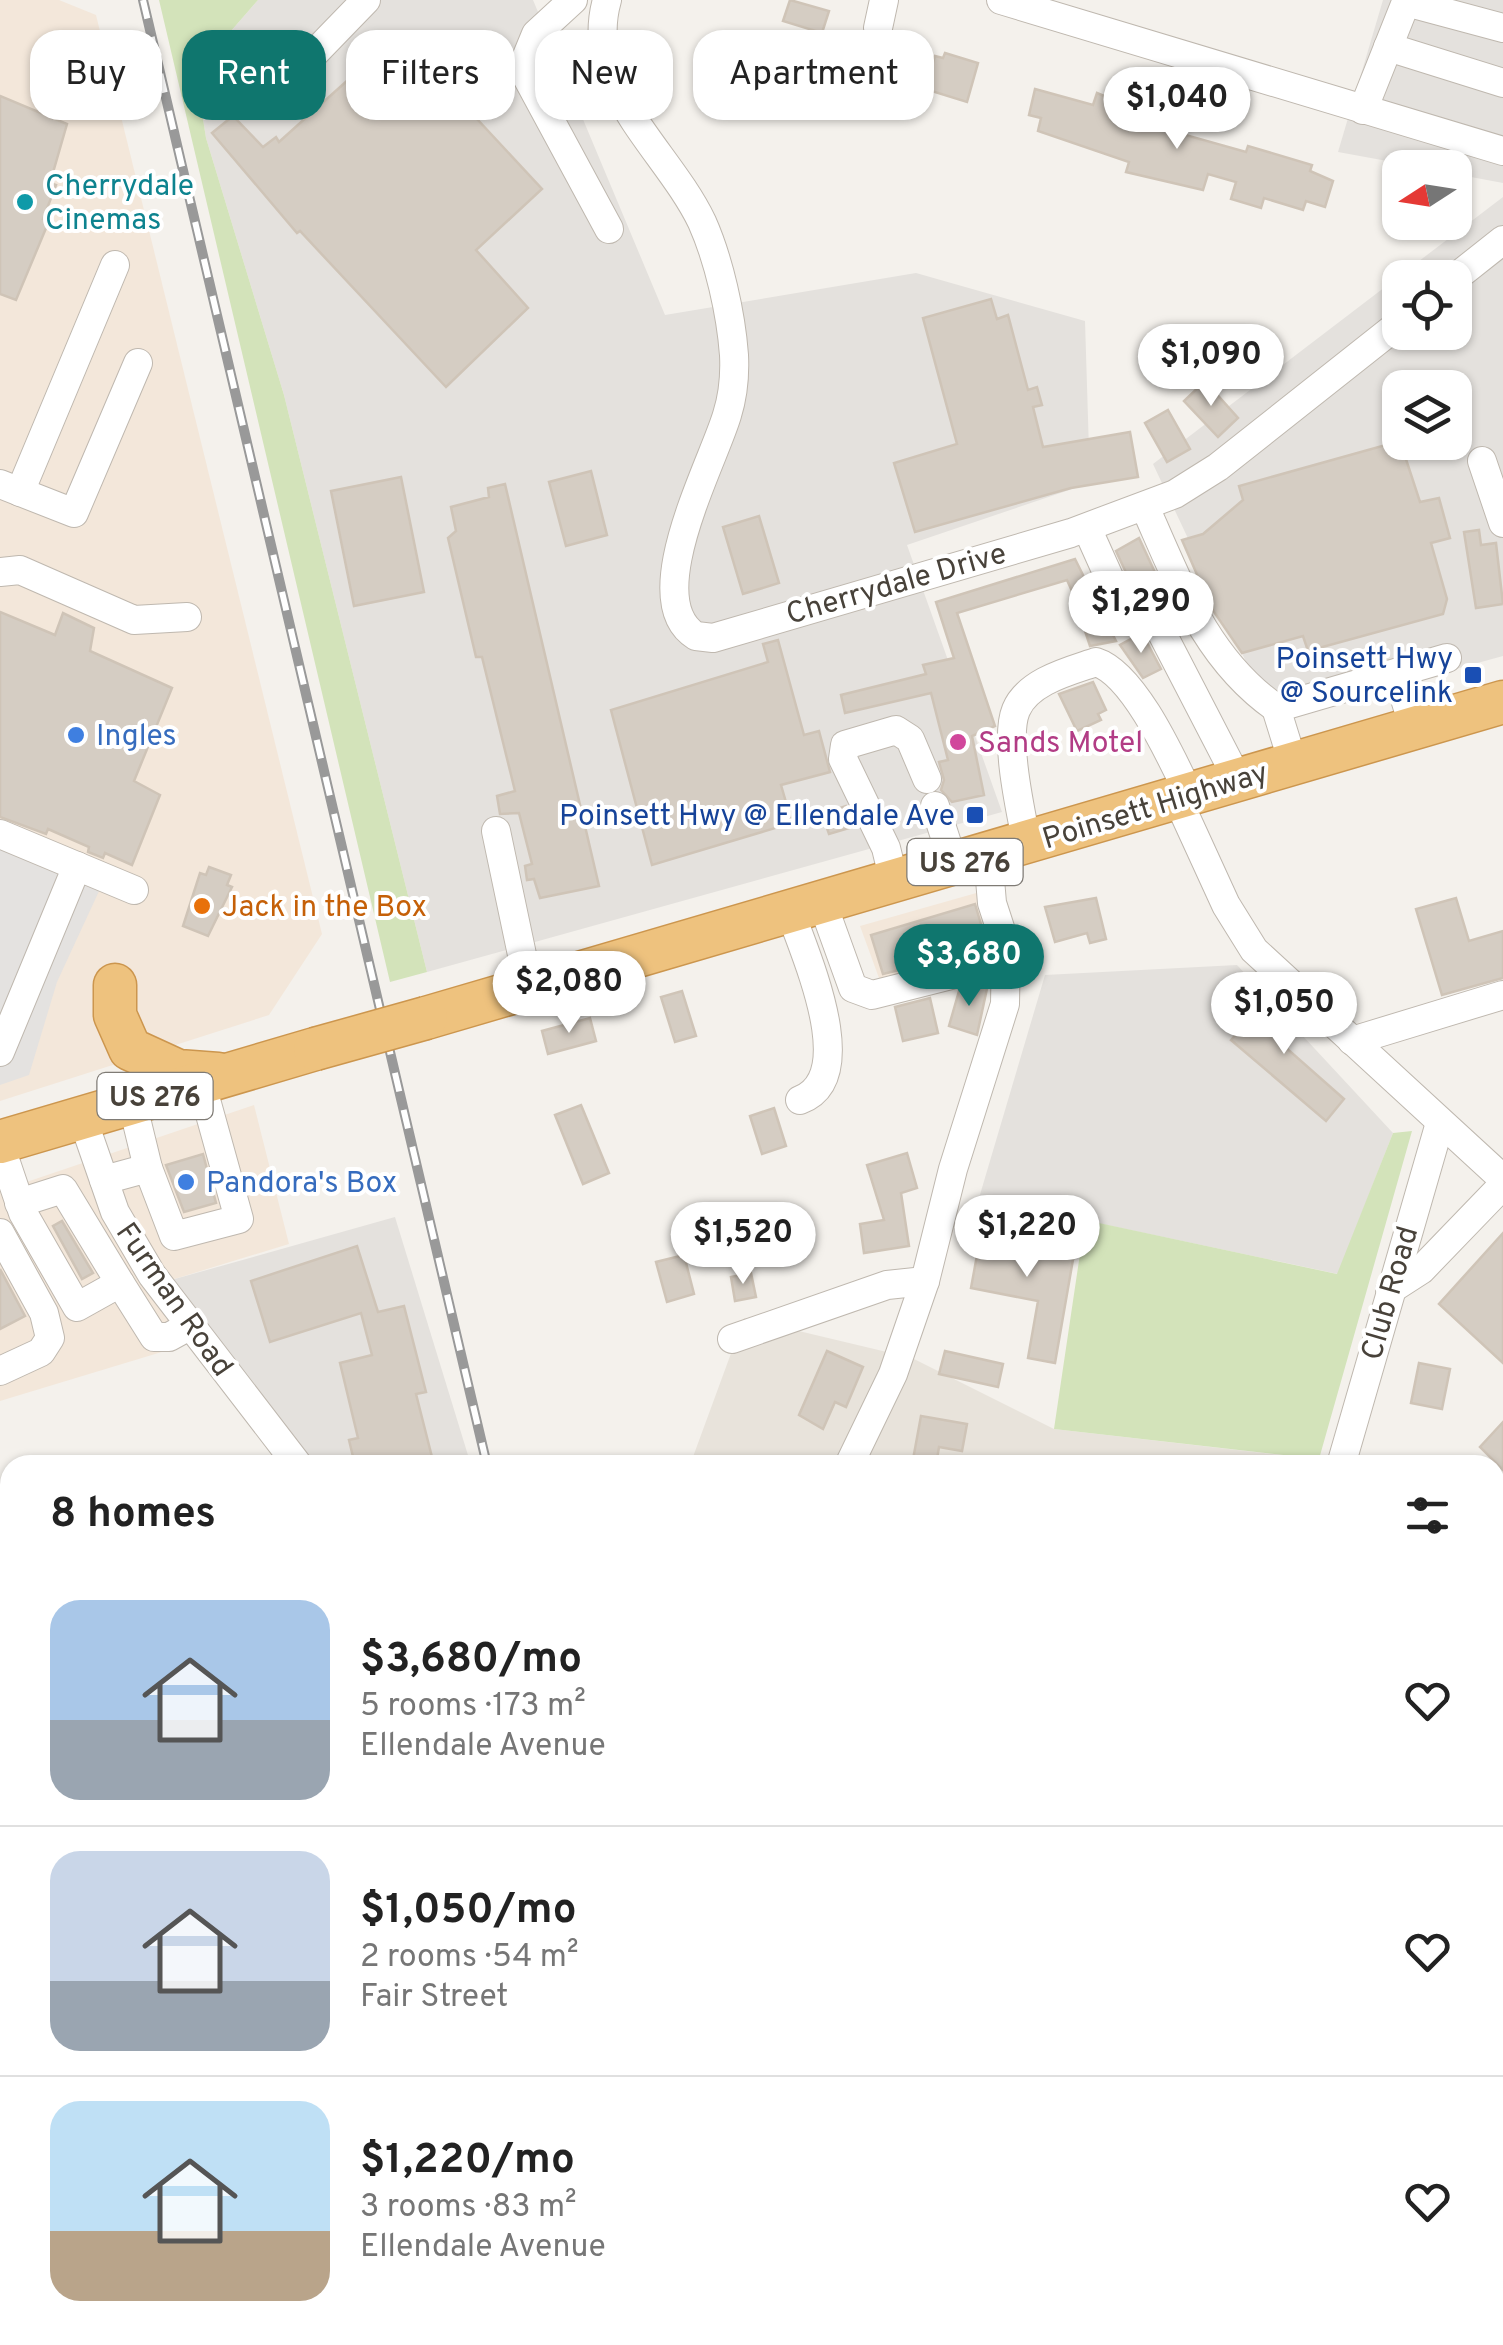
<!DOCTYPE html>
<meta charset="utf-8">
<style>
:root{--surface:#fff;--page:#f2f2f2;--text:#222;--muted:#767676;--line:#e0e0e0;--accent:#0f766e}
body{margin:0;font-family:Overpass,sans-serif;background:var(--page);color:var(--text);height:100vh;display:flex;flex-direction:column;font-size:38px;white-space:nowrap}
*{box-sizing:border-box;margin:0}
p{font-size:32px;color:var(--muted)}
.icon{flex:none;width:55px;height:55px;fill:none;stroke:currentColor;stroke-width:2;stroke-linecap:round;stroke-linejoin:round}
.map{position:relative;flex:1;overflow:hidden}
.panel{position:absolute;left:0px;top:1455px;width:1505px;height:890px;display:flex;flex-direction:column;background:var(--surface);border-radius:30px 30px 0 0;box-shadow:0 2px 8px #0004}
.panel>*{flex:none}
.hud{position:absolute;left:30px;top:30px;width:1000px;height:90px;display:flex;gap:20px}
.needle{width:65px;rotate:258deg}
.controls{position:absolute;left:1382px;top:150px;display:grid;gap:20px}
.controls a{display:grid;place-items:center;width:90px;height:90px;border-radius:20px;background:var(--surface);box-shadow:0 2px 8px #0004;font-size:50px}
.price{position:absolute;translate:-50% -85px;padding:0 22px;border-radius:35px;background:#fff;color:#222;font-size:32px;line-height:65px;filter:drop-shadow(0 2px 5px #0008)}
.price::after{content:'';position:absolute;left:50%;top:60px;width:30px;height:22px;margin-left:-15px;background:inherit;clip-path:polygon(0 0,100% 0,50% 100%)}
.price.selected{background:var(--accent);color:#fff}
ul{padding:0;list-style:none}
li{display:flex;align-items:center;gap:30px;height:250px;padding:0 50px}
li+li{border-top:2px solid var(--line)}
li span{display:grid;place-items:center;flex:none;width:280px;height:200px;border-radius:30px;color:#555}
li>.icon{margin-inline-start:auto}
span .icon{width:120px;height:120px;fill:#fffc;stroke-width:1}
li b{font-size:42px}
h2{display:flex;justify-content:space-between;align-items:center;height:120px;padding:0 50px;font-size:42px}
.tag{padding:0 35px;border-radius:30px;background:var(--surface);box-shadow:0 2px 8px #0004;font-size:35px;line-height:90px}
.tag.selected{background:var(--accent);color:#fff}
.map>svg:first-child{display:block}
.residential{fill:#e8e3db}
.commercial{fill:#f3e7da}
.industrial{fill:#e4e1dd;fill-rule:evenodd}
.green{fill:#d3e3ba}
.parking{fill:#e4e2e0}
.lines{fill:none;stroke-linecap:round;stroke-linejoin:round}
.stream{stroke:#b0d5e9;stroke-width:6}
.building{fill:#d5cdc3;stroke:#cfc4b7;stroke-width:2.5}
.minor-casing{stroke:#bfb8af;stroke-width:30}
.highway-casing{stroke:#cc964e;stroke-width:45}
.minor{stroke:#fff;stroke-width:28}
.highway{stroke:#eec27e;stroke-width:42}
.rail-casing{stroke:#999;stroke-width:10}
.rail{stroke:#fff;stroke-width:6;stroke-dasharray:19;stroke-linecap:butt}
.highway-bridge-casing{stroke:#cc964e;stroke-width:45;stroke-linecap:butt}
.highway-bridge{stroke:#eec27e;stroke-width:42}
.culture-dot{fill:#0f9aa8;stroke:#fff;stroke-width:4}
.transit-dot{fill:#1a4fb4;stroke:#fff;stroke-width:4}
.shop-dot{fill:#3f7fe0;stroke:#fff;stroke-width:4}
.hotel-dot{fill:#d1479c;stroke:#fff;stroke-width:4}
.food-dot{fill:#e8710a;stroke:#fff;stroke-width:4}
.labels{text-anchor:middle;stroke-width:8;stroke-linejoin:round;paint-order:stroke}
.shield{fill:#fff;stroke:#7f7b75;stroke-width:2.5}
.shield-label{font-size:28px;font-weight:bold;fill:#48423a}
.culture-label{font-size:30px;fill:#0d838f;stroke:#fff;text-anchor:start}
.street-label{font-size:30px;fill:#48423a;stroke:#fff}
.transit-label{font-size:30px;fill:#164399;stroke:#fff;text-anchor:end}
.shop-label{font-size:30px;fill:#366cbe;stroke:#fff;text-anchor:start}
.hotel-label{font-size:30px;fill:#b23c85;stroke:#fff;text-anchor:start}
.food-label{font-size:30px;fill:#c56008;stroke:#fff;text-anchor:start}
</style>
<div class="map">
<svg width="1503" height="2345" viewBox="0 0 1503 2345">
<rect width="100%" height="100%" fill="#f4f1ec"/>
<!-- residential -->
<g class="residential">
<polygon points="744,1318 912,1358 1054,1429 1369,1465 690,1465"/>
<polygon points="1495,1479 1503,1480 1503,2011 1495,2011"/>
<polygon points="0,1678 10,1687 10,2335 916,2335 939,2345 0,2345"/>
</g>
<!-- commercial -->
<g class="commercial">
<polygon points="0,0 59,0 96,15 322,934 269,1015 0,1101"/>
<polygon points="1001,886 1026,976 957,971 883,989 860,926"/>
<polygon points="254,1105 289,1244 158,1284 198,1341 0,1401 0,1191"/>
</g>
<!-- industrial -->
<g class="industrial">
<polygon points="258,0 533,0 665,315 916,273 1085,321 1090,483 907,545 1002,812 427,972 284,395 206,138 200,100 231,31"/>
<polygon points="1383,0 1503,0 1503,183 1455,174 1455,168 1420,167 1338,152"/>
<path d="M1503,197V656L1273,719L1153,464ZM1400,278H1455V332H1400ZM1400,388H1455V442H1400Z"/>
<polygon points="1237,965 1393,1133 1338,1274 979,1198 1045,975"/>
<polygon points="395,1217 471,1465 295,1465 157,1284"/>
</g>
<!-- green -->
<g class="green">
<polygon points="159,0 258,0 231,31 200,100 206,138 284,395 427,972 390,982"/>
<polygon points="1412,1131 1319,1459 1054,1429 1085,1220 1337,1274 1393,1133"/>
<polygon points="916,2335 1071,2335 1096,2345 939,2345"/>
</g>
<!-- parking -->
<polygon class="parking" points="0,849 100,889 57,982 29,1075 0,1085"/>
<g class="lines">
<!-- stream -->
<g class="stream">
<polyline points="0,1651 10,1657"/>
<polyline points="1324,2335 1331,2345"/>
</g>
</g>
<!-- building -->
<g class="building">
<polygon points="790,0 829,11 822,33 783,21"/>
<polygon points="399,34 416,52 436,36 470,75 452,92 542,189 476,250 528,308 446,387 300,231 297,233 212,133 233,116 263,147 276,137 279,142"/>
<polygon points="828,34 853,39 851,52 864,54 860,79 847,77 845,89 819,85"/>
<polygon points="945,53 978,63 967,102 925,89 935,56 943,58"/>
<polygon points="1035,89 1093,105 1097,93 1173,125 1171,131 1246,152 1248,146 1312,165 1310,171 1333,181 1325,207 1306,201 1303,210 1264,198 1261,208 1231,199 1236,182 1208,174 1203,190 1126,172 1129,162 1038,131 1041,118 1029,115"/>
<polygon points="0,96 67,124 50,183 56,185 43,219 49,221 16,300 0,294"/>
<polygon points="991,299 997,319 1008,315 1028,390 1037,387 1042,405 1033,407 1043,447 1130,432 1138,477 1071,488 915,532 894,463 957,444 923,318"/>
<polygon points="1205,381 1238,418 1218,437 1184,401"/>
<polygon points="1168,410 1190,449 1167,462 1145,423"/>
<polygon points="1400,441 1420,502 1439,498 1450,538 1431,543 1447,599 1443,614 1308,651 1303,636 1242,653 1212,609 1182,540 1203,534 1243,500 1239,486"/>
<polygon points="591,471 607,535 566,546 549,482"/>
<polygon points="401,477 424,592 354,606 331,491"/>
<polygon points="505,484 599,886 540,898 534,879 527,880 525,866 532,864 519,813 500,814 497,796 515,791 482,657 476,657 448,538 456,531 451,507 489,497 488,488"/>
<polygon points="759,516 779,583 743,594 723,527"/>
<polygon points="1479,530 1481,545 1496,543 1503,604 1476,608 1464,532"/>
<polygon points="1139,538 1159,581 1146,589 1128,577 1116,551"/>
<polygon points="1075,559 1116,641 1090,646 1084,628 1088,627 1067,580 957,613 995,726 972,736 984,795 952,802 941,790 944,780 939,762 948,760 931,693 845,713 841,695 926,674 923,665 954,658 936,602"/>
<polygon points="0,612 55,635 63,613 94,628 90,651 172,688 134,781 160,795 132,865 105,853 103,858 88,852 89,847 48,829 46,834 0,817"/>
<polygon points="1142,633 1161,669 1143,678 1120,645"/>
<polygon points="778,640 804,735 819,731 830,772 781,785 792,823 652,865 611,710 768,662 763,644"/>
<polygon points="1093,682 1106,710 1098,714 1101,720 1077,731 1059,694"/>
<polygon points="846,806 856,826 829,834 822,814"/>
<polygon points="209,867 231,875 227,885 232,887 208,936 183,926 200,873 206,875"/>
<polygon points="1096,898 1106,939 1090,943 1087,933 1055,942 1045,907"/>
<polygon points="1456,898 1469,941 1503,931 1503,978 1442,995 1416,909"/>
<polygon points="975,904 988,948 883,974 871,935"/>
<polygon points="988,984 977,1035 949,1026 959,991"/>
<polygon points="682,991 696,1036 675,1042 661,997"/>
<polygon points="1272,993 1297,1015 1276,1039 1344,1099 1326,1121 1231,1040"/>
<polygon points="930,998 938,1033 903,1041 895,1007"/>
<polygon points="590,1018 596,1041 548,1054 542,1031"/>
<polygon points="581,1105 609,1173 583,1184 555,1115"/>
<polygon points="774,1108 786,1146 762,1154 750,1116"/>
<polygon points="907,1153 917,1188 901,1193 909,1246 864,1253 860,1224 884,1220 867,1165"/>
<polygon points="203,1154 216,1203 184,1212 166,1165"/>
<polygon points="984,1217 1011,1222 1008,1236 1075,1248 1055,1363 1028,1358 1038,1301 971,1288"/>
<polygon points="62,1221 93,1273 82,1279 53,1226"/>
<polygon points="1503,1233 1503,1363 1439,1304"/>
<polygon points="357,1246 378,1312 404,1306 426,1392 416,1394 434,1465 355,1465 349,1440 358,1438 340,1363 372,1355 361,1313 270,1342 251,1281"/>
<polygon points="684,1255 694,1294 667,1302 656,1262"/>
<polygon points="0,1269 25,1316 0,1329"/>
<polygon points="751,1273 756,1297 735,1301 731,1277"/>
<polygon points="827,1351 863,1367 846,1407 835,1402 823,1429 799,1415"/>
<polygon points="945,1351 1003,1364 998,1387 939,1374"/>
<polygon points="1419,1363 1450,1369 1442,1409 1411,1403"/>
<polygon points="921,1416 967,1424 962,1451 939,1447 936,1465 912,1465"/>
<polygon points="1503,1422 1503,1470 1480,1447"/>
</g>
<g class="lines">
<defs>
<g id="minor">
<polyline points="573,0 536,34 522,68 609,229"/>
<path d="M607,0C582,88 667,149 702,222C719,260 731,314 734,355C735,375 733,396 727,415C713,463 638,600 696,636L713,638L1071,533L1175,494L1218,467L1400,323"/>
<polyline points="1001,0 1503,151"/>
<polyline points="878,28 884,0"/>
<polyline points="1388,47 1503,83"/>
<polyline points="304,64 366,0"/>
<polyline points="1363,110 1406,2 1503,28"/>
<polyline points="1455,278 1503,240"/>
<polyline points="1482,461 1503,523"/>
<polyline points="0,484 74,513 138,363"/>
<polyline points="20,492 115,265"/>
<path d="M1145,507C1179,583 1206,659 1276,708L1447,658"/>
<polyline points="1087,528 1113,586 1122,597 1150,610 1238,780"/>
<polyline points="0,572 20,570 134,620 187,617"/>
<polyline points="1397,673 1414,728"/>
<polyline points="1276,708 1293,763"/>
<polyline points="1177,798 1226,905 1254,950 1503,1179"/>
<polyline points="935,806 954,865"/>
<polyline points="496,831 529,988"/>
<polyline points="0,834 134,890"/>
<path d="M1027,844C1021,813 1004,739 1016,710C1028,681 1070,671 1096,662C1134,674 1172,759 1189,794"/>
<polyline points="894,881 886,848 843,759 845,745 896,730 910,739 927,779"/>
<polyline points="822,902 853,988 872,995 1007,961"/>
<path d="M790,911C805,955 861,1077 800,1100"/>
<polyline points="1352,1041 1503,995"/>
<polyline points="0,1052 77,866"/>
<polyline points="132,1102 148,1168"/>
<polyline points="82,1117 115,1212 152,1275 298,1465"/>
<polyline points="0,1145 23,1213 77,1307 120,1283 154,1337 169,1337 189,1326"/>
<polyline points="104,1180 148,1168 174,1236 239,1219 201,1082"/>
<polyline points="19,1203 63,1189 120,1283"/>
<polyline points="0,1233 44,1313 50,1338 41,1352 0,1371"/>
<polyline points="1390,1290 1421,1270 1503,1185"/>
<polyline points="732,1339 887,1285 925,1281"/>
<polyline points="849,1465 893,1374 925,1281 953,1169 1005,1004 1006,946 992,903 988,856"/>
<polyline points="1341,1465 1440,1123"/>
<polyline points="1495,1665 1503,1667"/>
<polyline points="0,1813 10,1819"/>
<polyline points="1495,2025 1503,2024"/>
<polyline points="0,2171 10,2177"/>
<polyline points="1495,2175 1503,2176"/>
<polyline points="1495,2305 1503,2304"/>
<polyline points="277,2335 294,2345"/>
<polyline points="49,2345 53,2335"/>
<polyline points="727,2345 731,2335"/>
</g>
<g id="highway">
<polyline points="115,985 115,1015 130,1049 178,1071 218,1074"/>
<polyline points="426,1018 1503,702"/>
<polyline points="0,1142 315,1049"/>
</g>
</defs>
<!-- minor casing -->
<use href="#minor" class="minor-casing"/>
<!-- highway casing -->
<use href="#highway" class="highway-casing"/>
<!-- minor -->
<use href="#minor" class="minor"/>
<!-- highway -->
<use href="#highway" class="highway"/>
<defs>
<g id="rail">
<polyline points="143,0 487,1465"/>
<polyline points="1097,2335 1110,2345"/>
</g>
</defs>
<!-- rail casing -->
<use href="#rail" class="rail-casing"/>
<!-- rail -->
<use href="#rail" class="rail"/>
<defs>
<polyline id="highway-bridge" points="315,1049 426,1018"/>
</defs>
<!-- highway-bridge casing -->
<use href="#highway-bridge" class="highway-bridge-casing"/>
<!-- highway-bridge -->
<use href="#highway-bridge" class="highway-bridge"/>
</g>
<!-- markers -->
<circle class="culture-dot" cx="25" cy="202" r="10"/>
<g class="transit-dot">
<rect x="1463" y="665" width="20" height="20" rx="5"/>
<rect x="965" y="805" width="20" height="20" rx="5"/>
</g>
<g class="shop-dot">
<circle cx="76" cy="735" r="10"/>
<circle cx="186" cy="1182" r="10"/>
</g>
<circle class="hotel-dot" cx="958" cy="742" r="10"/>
<circle class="food-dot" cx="202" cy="906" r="10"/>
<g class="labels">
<!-- shield labels -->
<g class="shield">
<rect x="907.5" y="839" width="115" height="46" rx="8"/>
<rect x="97.5" y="1073" width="115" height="46" rx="8"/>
</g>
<g class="shield-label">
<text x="965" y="872">US 276</text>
<text x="155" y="1106">US 276</text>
</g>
<!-- culture labels -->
<g class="culture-label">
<text x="45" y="195">Cherrydale<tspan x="45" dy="34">Cinemas</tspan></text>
</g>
<!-- street labels -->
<g class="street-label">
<text transform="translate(896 583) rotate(-16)" y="10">Cherrydale Drive</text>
<text transform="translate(1155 805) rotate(-17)" y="10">Poinsett Highway</text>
<text transform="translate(1389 1293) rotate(-74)" y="10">Club Road</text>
<text transform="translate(175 1299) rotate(55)" y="10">Furman Road</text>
</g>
<!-- transit labels -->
<g class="transit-label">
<text x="1453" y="668">Poinsett Hwy<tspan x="1453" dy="34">@ Sourcelink</tspan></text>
<text x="955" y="825">Poinsett Hwy @ Ellendale Ave</text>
</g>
<!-- shop labels -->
<g class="shop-label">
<text x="96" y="745">Ingles</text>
<text x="206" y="1192">Pandora's Box</text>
</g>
<!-- hotel labels -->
<g class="hotel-label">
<text x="978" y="752">Sands Motel</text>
</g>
<!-- food labels -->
<g class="food-label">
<text x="222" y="916">Jack in the Box</text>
</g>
</g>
</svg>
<div class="controls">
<a><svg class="needle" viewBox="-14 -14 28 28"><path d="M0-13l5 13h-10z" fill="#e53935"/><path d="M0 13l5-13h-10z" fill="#767676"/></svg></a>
<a><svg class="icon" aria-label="locate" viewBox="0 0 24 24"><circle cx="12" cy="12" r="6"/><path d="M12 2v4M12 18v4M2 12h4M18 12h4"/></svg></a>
<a><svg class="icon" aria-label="layers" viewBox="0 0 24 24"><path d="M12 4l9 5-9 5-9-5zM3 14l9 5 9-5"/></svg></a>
</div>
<b class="price" style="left:1177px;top:152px">$1,040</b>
<b class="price" style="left:1211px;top:409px">$1,090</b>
<b class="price" style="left:1141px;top:656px">$1,290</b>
<b class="price selected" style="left:969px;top:1009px">$3,680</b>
<b class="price" style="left:569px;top:1036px">$2,080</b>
<b class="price" style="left:1284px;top:1057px">$1,050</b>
<b class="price" style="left:1027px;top:1280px">$1,220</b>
<b class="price" style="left:743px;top:1287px">$1,520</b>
<div class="hud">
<a class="tag">Buy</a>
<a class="tag selected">Rent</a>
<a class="tag">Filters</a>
<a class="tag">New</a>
<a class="tag">Apartment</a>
</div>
<section class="panel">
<h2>8 homes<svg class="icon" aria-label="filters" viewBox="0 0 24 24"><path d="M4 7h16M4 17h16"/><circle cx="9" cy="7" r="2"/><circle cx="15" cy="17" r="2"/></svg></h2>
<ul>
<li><span style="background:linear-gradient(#a9c7e8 60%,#9aa5b1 0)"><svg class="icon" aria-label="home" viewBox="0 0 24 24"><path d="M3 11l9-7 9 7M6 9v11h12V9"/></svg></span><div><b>$3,680/mo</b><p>5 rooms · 173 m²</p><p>Ellendale Avenue</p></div><svg class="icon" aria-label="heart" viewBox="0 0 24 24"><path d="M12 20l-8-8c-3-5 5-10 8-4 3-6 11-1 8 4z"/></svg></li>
<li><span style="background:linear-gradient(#c9d6e8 65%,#9aa5b1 0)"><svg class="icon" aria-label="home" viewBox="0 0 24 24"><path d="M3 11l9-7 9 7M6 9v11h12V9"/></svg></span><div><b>$1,050/mo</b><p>2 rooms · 54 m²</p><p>Fair Street</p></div><svg class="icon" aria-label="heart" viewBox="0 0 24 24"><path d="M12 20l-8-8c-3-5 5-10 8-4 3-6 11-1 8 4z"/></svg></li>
<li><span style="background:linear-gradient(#bfe0f5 65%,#b9a48a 0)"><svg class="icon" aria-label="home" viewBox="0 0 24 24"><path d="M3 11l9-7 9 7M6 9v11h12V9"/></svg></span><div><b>$1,220/mo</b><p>3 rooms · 83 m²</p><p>Ellendale Avenue</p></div><svg class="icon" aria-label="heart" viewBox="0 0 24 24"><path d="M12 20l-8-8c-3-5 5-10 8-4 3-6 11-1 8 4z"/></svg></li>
</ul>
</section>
</div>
